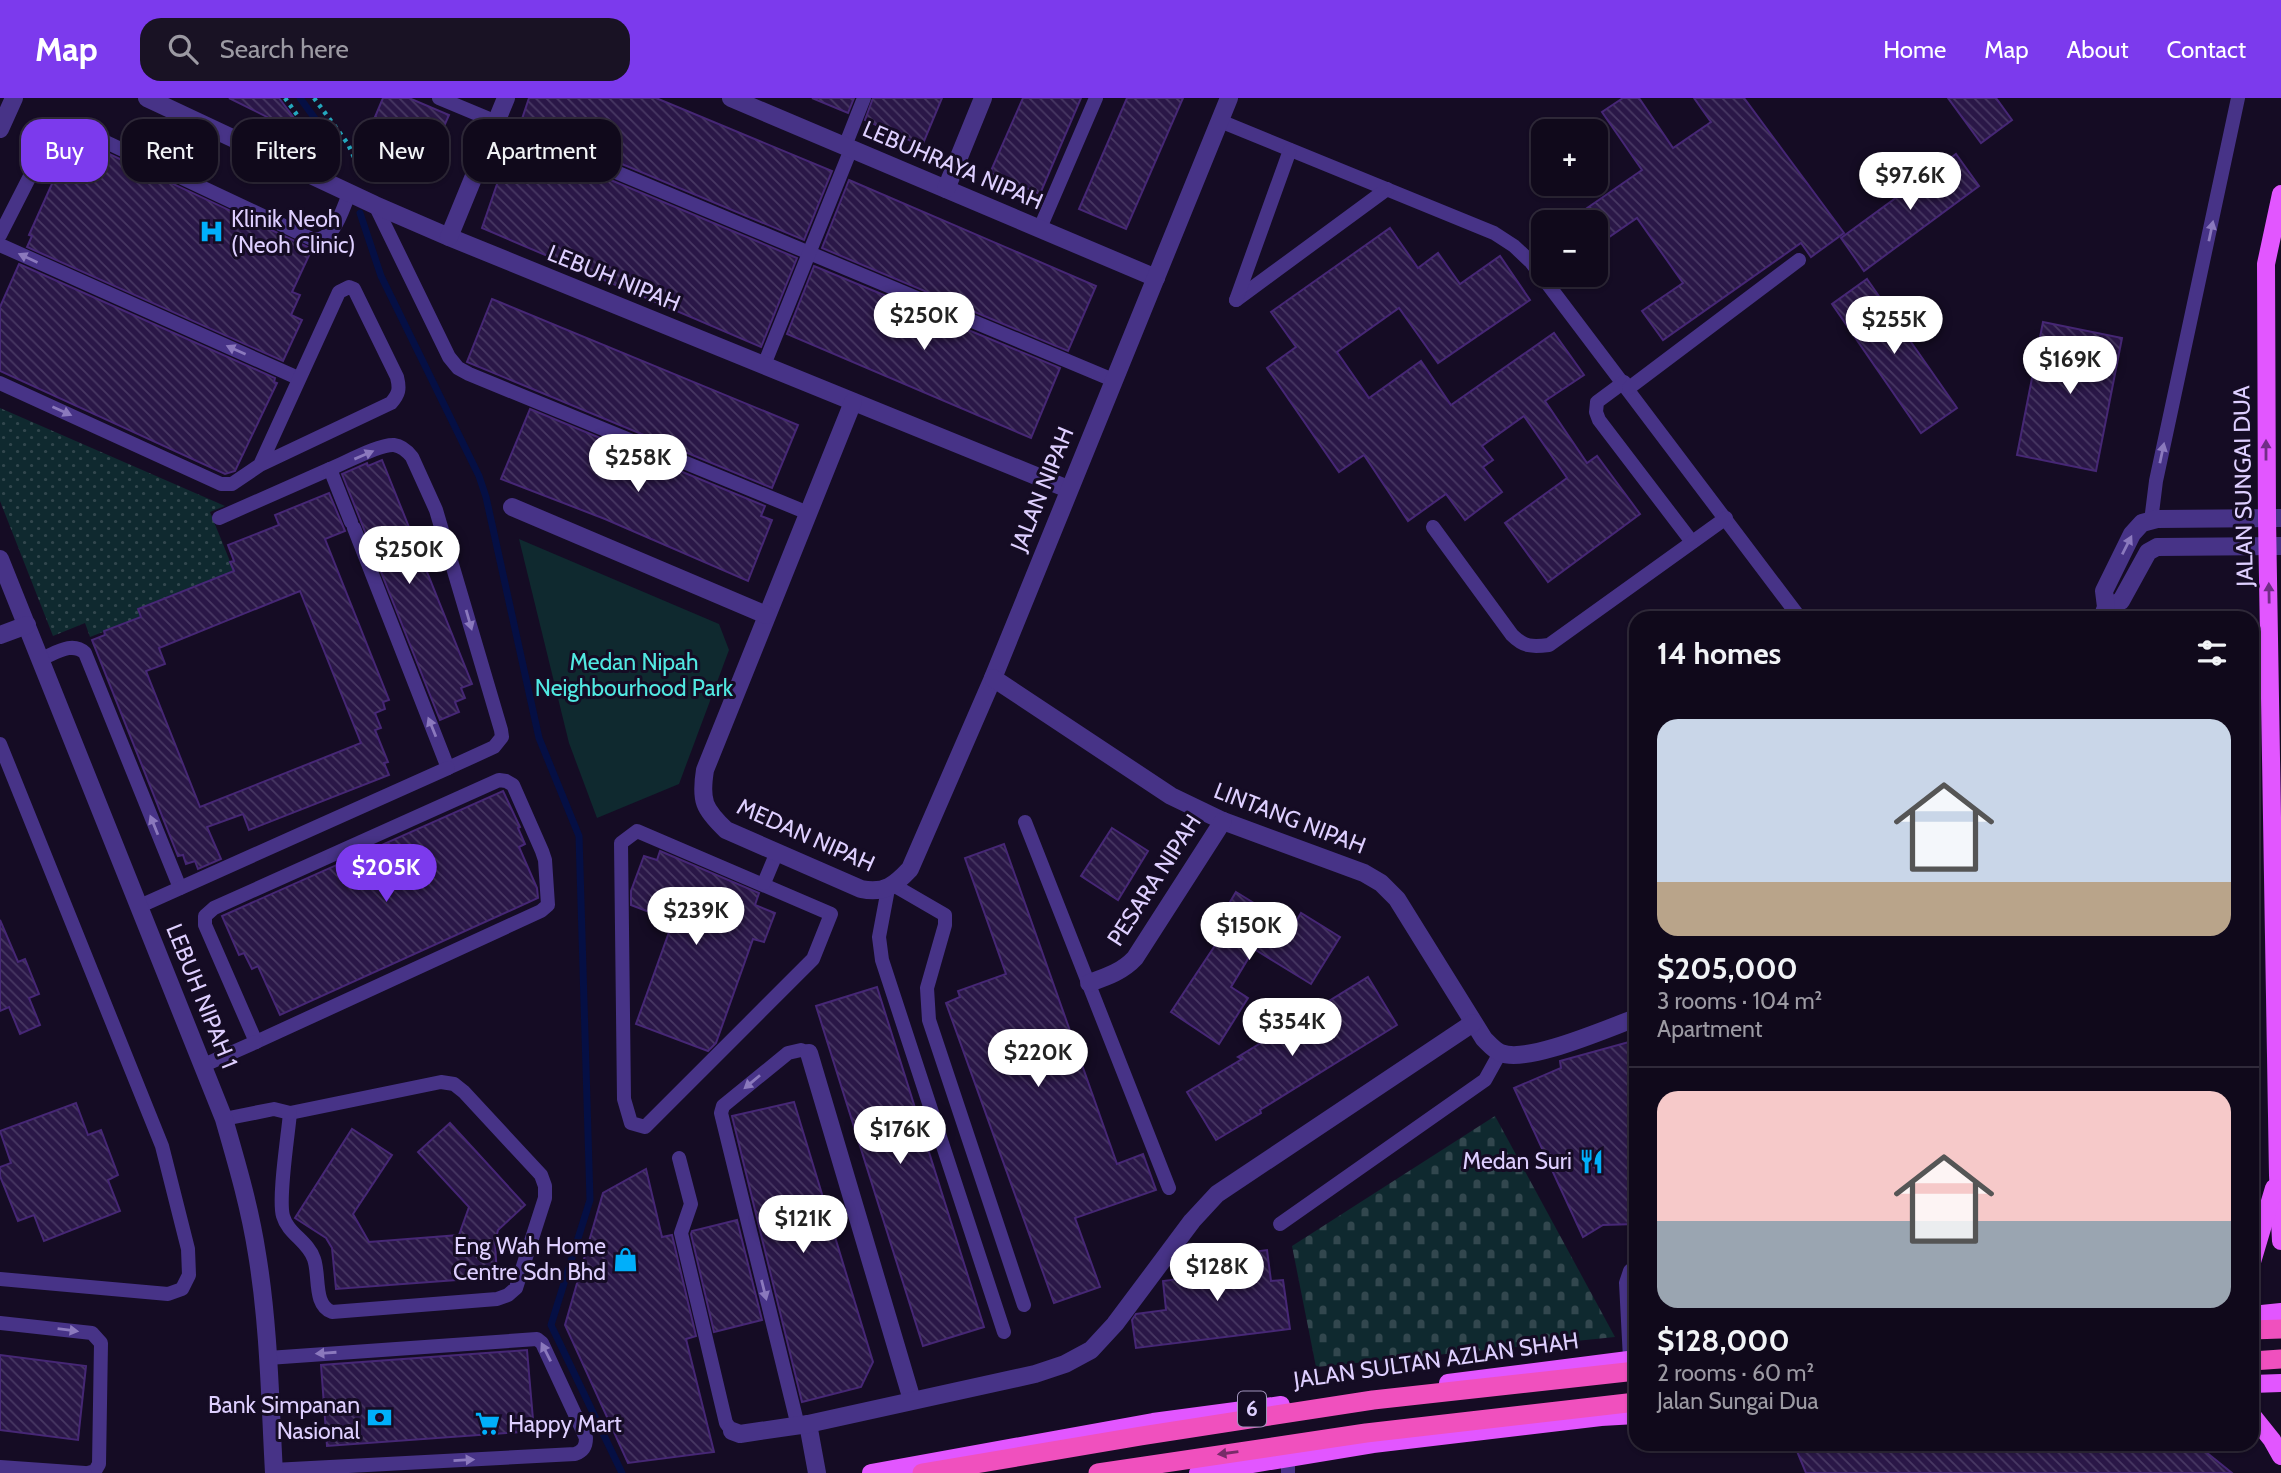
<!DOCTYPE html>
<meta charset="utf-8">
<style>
:root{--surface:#10091b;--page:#191224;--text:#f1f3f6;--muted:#9c9aa3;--line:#302a3a;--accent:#7c3aed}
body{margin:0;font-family:Cabin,sans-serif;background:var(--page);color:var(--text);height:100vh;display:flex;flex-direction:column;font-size:26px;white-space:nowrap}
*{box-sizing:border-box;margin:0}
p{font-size:23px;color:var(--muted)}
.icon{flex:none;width:38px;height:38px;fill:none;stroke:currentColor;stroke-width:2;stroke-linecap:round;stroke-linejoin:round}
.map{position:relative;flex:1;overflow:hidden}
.drawer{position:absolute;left:1629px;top:513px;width:630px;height:840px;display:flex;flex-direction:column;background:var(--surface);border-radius:21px;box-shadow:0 2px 5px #0004,0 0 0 2px var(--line)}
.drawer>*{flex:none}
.hud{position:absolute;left:21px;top:21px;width:665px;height:63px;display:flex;gap:14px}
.buttons{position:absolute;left:1531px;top:21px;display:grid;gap:14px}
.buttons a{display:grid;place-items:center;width:77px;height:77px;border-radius:14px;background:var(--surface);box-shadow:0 2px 5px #0004,0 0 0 2px var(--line);font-size:35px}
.price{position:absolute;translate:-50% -60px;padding:0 16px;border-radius:24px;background:#fff;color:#222;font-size:23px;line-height:46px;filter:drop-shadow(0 2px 4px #0008)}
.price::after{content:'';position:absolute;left:50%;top:42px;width:21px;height:16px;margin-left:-10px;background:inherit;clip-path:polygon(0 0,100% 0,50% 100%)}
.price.on{background:var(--accent);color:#fff}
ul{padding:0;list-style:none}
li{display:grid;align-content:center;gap:14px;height:371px;padding:0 28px}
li+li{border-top:2px solid var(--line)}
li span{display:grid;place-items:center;height:217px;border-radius:21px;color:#555}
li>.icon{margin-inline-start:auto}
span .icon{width:126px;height:126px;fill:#fffc;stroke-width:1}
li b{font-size:30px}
h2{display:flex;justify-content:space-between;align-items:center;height:84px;padding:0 28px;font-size:30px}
.chip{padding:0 24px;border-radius:21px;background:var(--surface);box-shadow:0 2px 5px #0004,0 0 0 2px var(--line);font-size:24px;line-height:63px}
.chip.on{background:var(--accent);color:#fff}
header{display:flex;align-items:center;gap:42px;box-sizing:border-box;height:98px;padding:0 35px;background:var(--accent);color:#fff}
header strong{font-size:33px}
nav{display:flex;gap:38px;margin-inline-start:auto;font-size:24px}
.search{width:490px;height:63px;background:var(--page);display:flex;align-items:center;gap:18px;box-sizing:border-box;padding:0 24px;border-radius:21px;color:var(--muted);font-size:26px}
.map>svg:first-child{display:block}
.grass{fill:url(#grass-dots)}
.cemetery{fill:url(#cemetery-stones)}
.park{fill:#0f292f}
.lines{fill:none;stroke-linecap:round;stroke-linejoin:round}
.stream{stroke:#050f44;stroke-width:7}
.building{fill:url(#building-back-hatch);stroke:#462775;stroke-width:2;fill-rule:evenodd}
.path{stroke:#24a8be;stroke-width:4.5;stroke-dasharray:3.5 5;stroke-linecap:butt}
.service{stroke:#473387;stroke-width:14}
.minor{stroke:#473387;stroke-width:18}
.primary{stroke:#e256ff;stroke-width:18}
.trunk{stroke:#f050be;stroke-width:19}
.oneway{fill:#8b79bd}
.oneway2{fill:#712d87}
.oneway3{fill:#782b69}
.labels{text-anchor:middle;stroke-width:6;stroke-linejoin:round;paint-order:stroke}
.shield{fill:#150c24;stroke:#a294bd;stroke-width:2}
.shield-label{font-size:21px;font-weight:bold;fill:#decfff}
.street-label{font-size:23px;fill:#decfff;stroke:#150c24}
.poi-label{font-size:23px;fill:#decfff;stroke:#150c24;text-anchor:end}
.park-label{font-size:23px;fill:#51e9e2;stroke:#150c24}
</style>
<header>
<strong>Map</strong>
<div class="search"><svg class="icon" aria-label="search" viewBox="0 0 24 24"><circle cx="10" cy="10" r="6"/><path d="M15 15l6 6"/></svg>Search here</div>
<nav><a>Home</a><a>Map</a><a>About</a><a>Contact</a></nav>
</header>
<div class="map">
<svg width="2281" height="1375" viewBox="0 0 2281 1375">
<defs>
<pattern id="grass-dots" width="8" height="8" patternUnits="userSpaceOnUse" patternTransform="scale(1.75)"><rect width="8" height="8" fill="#0f292f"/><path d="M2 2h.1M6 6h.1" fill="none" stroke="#32474e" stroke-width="1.8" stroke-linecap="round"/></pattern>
<pattern id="cemetery-stones" width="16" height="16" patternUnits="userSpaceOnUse" patternTransform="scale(1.75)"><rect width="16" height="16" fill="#0f292f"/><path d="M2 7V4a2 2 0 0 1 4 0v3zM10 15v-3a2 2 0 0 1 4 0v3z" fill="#32474e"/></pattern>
<pattern id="building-back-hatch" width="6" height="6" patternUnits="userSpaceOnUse" patternTransform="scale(1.75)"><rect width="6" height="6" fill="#2a1747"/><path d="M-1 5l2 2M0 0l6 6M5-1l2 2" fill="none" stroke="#483863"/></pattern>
</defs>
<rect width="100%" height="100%" fill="#150c24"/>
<!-- grass -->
<polygon class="grass" points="0,310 225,408 210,414 240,488 228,476 216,480 218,487 138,511 144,527 137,553 126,525 90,539 85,525 53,538 0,403"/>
<!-- cemetery -->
<polygon class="cemetery" points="1495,1018 1615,1239 1316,1269 1292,1148"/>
<!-- park -->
<polygon class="park" points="519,441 719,526 729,552 679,686 597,720 569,645"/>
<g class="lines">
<!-- stream -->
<g class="stream">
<polyline points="300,0 335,48"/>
<polyline points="360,115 381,178 479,378 486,399 539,640 579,738 590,1102 551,1227 622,1375"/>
</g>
</g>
<!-- building -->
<g class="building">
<polygon points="229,0 279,0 309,40"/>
<polygon points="383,0 409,0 449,17 425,71 364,45"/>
<polygon points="529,0 656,0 832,73 804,142 521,24"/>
<polygon points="812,0 854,0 848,15"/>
<polygon points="873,0 942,0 922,48 865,22"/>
<polygon points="1023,0 1081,0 1040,96 990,75"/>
<polygon points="1127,0 1183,0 1126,131 1079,111"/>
<polygon points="1623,0 1639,0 1673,50 1711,24 1694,0 1744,0 1844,135 1811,159 1801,145 1663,242 1642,213 1683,185 1637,120 1596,148 1596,124 1567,124 1642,72 1602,14"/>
<polygon points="1948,0 1996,0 2012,22 1981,45"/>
<polygon points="73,39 312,151 292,194 300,197 291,217 302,222 283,263 27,149 32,138 29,137"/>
<polygon points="515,42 797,160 761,249 482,130 508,54 510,56"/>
<polygon points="1956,56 1979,88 1864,173 1841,140"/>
<polygon points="849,82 1096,188 1068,253 822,150"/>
<polygon points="1390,130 1418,170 1438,155 1460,186 1500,158 1530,202 1438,265 1399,210 1337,254 1369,300 1421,263 1451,307 1554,235 1584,277 1545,303 1587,365 1597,358 1640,416 1548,484 1505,425 1567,380 1524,318 1482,348 1493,362 1483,369 1502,394 1465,422 1446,396 1408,423 1364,357 1339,374 1267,270 1296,249 1271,214"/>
<polygon points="19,166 275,280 274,284 277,285 235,373 225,376 0,273 0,209"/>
<polygon points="814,168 1060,270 1031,340 787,236"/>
<polygon points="1867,181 1957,310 1921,335 1832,206"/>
<polygon points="492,201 798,327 772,390 467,264"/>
<polygon points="2043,224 2122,240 2096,373 2017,357"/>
<polygon points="530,311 765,408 761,418 772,422 748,483 605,421 501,381"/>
<polygon points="382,362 472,586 461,590 465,600 455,604 459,614 440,622 342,376 367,365 368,368"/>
<path d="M329,395L345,433L325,441L389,602L383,604L385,611L375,615L381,630L375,632L388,664L384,665L389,677L249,732L243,716L207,729L221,761L198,771L195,763L186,766L183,757L178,758L92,542L105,537L104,533L141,519L138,511L234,473L230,464L234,463L228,447L279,427L275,417ZM300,493L361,645L200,709L146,573L165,566L159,550Z"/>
<polygon points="503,693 520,729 518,730 525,746 519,749 537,790 538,800 280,917 258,868 252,871 244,855 239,857 222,818"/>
<polygon points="1112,730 1148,753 1118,802 1081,778"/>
<polygon points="1004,746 1117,1066 1143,1056 1156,1092 1075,1120 1100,1189 1054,1205 946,905 960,899 958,893 1006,876 965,760"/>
<polygon points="660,753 759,795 755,807 775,815 764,844 753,841 716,945 708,953 636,926 673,823 631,807 631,793 644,758 657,762"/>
<polygon points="1236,794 1293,829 1301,815 1340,839 1311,886 1254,851 1231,889 1248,900 1219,946 1171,914 1216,846 1208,841"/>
<polygon points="0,822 18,864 25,861 39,896 29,900 40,927 20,936 9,909 0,913"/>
<polygon points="1368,879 1397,927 1260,1012 1261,1015 1216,1042 1187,994 1242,961 1238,959"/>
<polygon points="877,889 984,1229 923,1248 816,908"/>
<polygon points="1636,942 1636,1126 1603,1127 1583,1139 1514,990 1561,970 1560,963"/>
<polygon points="794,1004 873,1264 861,1289 802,1304 732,1018"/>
<polygon points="76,1005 88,1037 101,1032 118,1077 108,1082 120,1113 44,1143 34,1117 18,1123 0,1078 0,1069 11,1065 0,1033"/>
<polygon points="450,1025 525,1107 498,1132 495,1144 497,1179 336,1191 332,1150 326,1140 295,1120 352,1031 392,1057 353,1116 369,1144 459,1137 469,1109 418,1054"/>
<polygon points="646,1071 662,1139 672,1137 696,1238 686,1241 714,1354 628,1365 565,1227 603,1095"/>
<polygon points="737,1122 762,1222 714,1234 691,1136 692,1133"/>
<polygon points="1267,1152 1271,1183 1283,1182 1290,1231 1136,1250 1132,1222 1136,1216 1166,1212 1163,1183 1201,1178 1199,1161"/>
<polygon points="527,1252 534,1333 327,1348 321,1267"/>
<polygon points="0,1257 86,1268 78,1342 0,1332"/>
<polygon points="1794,1346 2196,1346 2232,1375 1806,1375"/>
</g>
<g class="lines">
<!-- path -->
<g class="path">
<polyline points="285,0 317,45 323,61"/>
<polyline points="314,0 348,46 363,79"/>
</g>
<!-- service -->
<g class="service">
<polyline points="439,0 1113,282"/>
<polyline points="1220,23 1494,135 1514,148 1531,164 1800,520"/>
<polyline points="845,48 864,0"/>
<polyline points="375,107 449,259 458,270 469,276 808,415"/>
<polyline points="1040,130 1096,0"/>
<path d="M0,137L51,37C58,29 64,27 74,29L314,142C336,141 342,111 350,94"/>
<polyline points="0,147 298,280"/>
<polyline points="1236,202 1387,91"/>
<polyline points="1236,202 1290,52"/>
<polyline points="764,267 851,51"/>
<polyline points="1624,284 1597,304 1596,314 1599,322 1692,444"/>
<path d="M0,285L221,386H232L260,367L391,305C399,296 400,291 397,279L354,191L349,189L339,194L260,367"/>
<polyline points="1629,290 1799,162"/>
<polyline points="219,420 330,371"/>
<polyline points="2151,423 2156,383 2238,0"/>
<path d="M351,424L330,371C345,365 379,346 394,347C402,348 408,354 412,359L436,412L501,632L502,639L494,649L448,670L354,430"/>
<path d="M1433,429L1512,537C1524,549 1532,549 1549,547L1726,420"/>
<path d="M41,561C56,555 72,543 85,555L180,790"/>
<polyline points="0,646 162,1048 188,1151 189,1177 182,1191 168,1196 0,1181"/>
<polygon points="499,682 506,683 513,687 542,753 545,762 548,807 541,813 256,944 205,827 205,818 214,810"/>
<polyline points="1025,724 1169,1090"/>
<polygon points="637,733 831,816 813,861 645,1029 631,1025 624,1001 621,745"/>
<polyline points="764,785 777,754"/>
<polyline points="895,788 945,817 945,827 927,890 929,922 1024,1207"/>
<polyline points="888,791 879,839 882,862 1004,1234"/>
<polyline points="140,808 448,670"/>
<polyline points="204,967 256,944"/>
<path d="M441,984L454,986L464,994L541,1077L545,1088V1100L516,1190L508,1197L497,1201L332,1214C313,1207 320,1178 314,1161C308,1143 288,1136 283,1118C278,1100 288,1038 290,1015Z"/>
<polyline points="224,1021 274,1011 290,1015"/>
<polyline points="679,1060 691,1106 681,1135 726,1325 732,1333"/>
<polyline points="1280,1126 1485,982 1500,955"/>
<polyline points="0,1225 92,1235 101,1245 99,1366 95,1373 88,1375"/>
<path d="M268,1260L537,1241L542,1245L586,1340C586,1349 583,1353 575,1356L273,1372"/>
<polyline points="1630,1261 1626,1185 1630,1173 1636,1168"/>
<polyline points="798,1328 721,1015 723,1008 788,955 801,952 809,955"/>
<polyline points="1288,1361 1288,1375"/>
<polyline points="0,1369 85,1375"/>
</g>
<!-- minor -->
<g class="minor">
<polyline points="147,0 375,107 449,139 1068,391"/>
<polyline points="731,0 1156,180"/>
<polyline points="0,31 14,0"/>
<polyline points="946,91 983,0"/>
<polyline points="449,139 506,0"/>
<path d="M853,304L705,672C700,703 704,711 726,732L861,791C885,796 895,787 910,771L993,580L1229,0"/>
<polyline points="512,409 766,517"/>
<path d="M0,461L224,1021C237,1066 250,1110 257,1156C269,1228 270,1303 274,1375"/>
<polyline points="2106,509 2121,503 2148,454 2157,449 2281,448"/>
<polyline points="2102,520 2106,509 2104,493 2132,436 2142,425 2157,421 2281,420"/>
<polyline points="0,537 27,527"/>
<path d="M993,580L1171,698L1223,723L1364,775L1381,785L1397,801L1484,941C1489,946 1495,953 1501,955C1527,966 1608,930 1636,920"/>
<path d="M1089,885C1106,879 1122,874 1135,860L1223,723"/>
<polyline points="809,955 912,1302"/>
<polyline points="808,1326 817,1375"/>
<polyline points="732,1333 740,1336 808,1326 1035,1276 1065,1266 1091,1252 1115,1226 1192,1123 1217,1096 1473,925"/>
</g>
<!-- primary -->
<g class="primary">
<polyline points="2281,96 2266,166 2267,421 2278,1077 2281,1143"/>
<polyline points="2252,1164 2274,1090"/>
<polyline points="2252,1217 2281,1214"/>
<polyline points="1448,1285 1636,1261"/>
<polyline points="2252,1286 2281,1285"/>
<polyline points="2252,1317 2272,1342 2281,1358"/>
<polyline points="871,1375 1153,1324 1281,1307"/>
<polyline points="1198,1375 1373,1346 1601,1319 1636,1317"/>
</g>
<!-- trunk -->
<g class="trunk">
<polyline points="2252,1232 2281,1231"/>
<polyline points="2252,1263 2281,1261"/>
<polyline points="922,1375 1141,1338 1373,1302 1636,1273"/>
<polyline points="1098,1375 1366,1335 1636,1304"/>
</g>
</g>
<!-- one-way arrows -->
<defs><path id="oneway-solid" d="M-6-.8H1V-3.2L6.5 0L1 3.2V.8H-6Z" transform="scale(1.75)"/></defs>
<g class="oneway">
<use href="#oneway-solid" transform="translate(2211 133) rotate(-78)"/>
<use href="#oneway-solid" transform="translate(28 160) rotate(-155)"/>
<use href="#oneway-solid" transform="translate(236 252) rotate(-156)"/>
<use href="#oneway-solid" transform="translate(62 313) rotate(24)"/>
<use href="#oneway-solid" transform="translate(2162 355) rotate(-78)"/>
<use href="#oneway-solid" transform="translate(364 357) rotate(-23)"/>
<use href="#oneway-solid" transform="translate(2127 447) rotate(-63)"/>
<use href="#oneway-solid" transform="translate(469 522) rotate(74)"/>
<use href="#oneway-solid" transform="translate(432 629) rotate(-112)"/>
<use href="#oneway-solid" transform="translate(154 727) rotate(-112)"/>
<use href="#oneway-solid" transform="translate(752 984) rotate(140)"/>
<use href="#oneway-solid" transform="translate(764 1192) rotate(76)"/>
<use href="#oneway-solid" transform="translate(68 1232) rotate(7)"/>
<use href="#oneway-solid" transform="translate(546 1254) rotate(-117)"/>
<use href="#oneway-solid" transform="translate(326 1255) rotate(176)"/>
<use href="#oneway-solid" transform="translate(464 1362) rotate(-3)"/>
</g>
<g class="oneway2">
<use href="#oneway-solid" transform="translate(2266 352) rotate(-90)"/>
<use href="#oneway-solid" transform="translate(2269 495) rotate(-91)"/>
</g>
<use class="oneway3" href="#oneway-solid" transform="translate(1228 1355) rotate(172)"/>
<!-- icons -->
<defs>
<symbol id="hospital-bare" viewBox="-9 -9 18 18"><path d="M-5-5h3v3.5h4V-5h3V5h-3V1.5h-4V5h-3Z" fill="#00affa" stroke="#150c24" stroke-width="2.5" paint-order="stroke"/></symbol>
<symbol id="restaurant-bare" viewBox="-9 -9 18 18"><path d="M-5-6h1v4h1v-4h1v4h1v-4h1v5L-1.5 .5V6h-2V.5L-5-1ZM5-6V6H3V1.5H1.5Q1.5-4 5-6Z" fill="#00affa" stroke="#150c24" stroke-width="2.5" paint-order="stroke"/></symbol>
<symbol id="shop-bare" viewBox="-9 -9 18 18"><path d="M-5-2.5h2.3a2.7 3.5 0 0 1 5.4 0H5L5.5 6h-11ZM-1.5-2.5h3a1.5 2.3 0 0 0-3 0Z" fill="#00affa" stroke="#150c24" stroke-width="2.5" paint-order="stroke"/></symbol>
<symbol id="bank-bare" viewBox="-9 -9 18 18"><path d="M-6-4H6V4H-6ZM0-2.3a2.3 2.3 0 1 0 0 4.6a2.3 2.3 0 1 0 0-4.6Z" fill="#00affa" stroke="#150c24" stroke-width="2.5" paint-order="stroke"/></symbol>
<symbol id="supermarket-bare" viewBox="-9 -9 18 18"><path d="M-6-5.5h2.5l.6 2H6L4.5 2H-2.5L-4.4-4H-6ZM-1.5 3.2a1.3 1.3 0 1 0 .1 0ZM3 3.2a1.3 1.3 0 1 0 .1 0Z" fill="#00affa" stroke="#150c24" stroke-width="2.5" paint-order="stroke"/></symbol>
</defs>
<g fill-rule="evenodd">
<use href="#hospital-bare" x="194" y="116" width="35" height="35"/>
<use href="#restaurant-bare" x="1574" y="1046" width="35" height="35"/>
<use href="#shop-bare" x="608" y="1144" width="35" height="35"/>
<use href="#bank-bare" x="362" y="1302" width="35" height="35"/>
<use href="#supermarket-bare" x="470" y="1308" width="35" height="35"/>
</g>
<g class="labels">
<!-- shield labels -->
<rect class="shield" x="1238" y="1293.5" width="28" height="35" rx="5"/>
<g class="shield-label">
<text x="1252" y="1318">6</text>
</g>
<!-- street labels -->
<g class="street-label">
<text transform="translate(953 67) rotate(23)" y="8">LEBUHRAYA NIPAH</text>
<text transform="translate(614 180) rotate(22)" y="8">LEBUH NIPAH</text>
<text transform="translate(2243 388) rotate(-91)" y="8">JALAN SUNGAI DUA</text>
<text transform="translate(1042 391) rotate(-68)" y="8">JALAN NIPAH</text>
<text transform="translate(1290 720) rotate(21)" y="8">LINTANG NIPAH</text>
<text transform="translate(806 737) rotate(24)" y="8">MEDAN NIPAH</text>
<text transform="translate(1154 782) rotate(-57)" y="8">PESARA NIPAH</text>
<text transform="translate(202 898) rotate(68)" y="8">LEBUH NIPAH 1</text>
<text transform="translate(1436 1262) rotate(-8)" y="8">JALAN SULTAN AZLAN SHAH</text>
</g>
<!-- poi labels -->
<g class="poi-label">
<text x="231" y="129" text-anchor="start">Klinik Neoh<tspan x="231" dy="26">(Neoh Clinic)</tspan></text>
<text x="1572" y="1071">Medan Suri</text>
<text x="606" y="1156">Eng Wah Home<tspan x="606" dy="26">Centre Sdn Bhd</tspan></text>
<text x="360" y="1315">Bank Simpanan<tspan x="360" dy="26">Nasional</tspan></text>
<text x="508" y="1334" text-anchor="start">Happy Mart</text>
</g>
<!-- park labels -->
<g class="park-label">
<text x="634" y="572">Medan Nipah<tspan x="634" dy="26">Neighbourhood Park</tspan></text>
</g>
</g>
</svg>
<div class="buttons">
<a>+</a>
<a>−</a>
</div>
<b class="price" style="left:1910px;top:114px">$97.6K</b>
<b class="price" style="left:924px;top:254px">$250K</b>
<b class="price" style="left:1894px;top:258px">$255K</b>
<b class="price" style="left:2070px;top:298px">$169K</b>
<b class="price" style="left:638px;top:396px">$258K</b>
<b class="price" style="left:409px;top:488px">$250K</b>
<b class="price on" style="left:386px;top:806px">$205K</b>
<b class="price" style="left:696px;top:849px">$239K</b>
<b class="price" style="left:1249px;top:864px">$150K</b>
<b class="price" style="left:1292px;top:960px">$354K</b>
<b class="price" style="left:1038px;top:991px">$220K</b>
<b class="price" style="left:900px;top:1068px">$176K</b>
<b class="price" style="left:803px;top:1157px">$121K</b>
<b class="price" style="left:1217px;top:1205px">$128K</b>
<div class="hud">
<a class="chip on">Buy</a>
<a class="chip">Rent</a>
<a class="chip">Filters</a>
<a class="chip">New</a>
<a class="chip">Apartment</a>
</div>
<section class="drawer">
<h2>14 homes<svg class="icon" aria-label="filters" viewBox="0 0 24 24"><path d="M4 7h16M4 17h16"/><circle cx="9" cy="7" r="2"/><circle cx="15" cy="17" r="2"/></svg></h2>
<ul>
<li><span style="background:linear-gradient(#c9d6e8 75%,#b9a48a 0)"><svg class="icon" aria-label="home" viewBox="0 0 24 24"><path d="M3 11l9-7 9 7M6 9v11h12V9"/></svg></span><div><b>$205,000</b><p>3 rooms · 104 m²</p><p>Apartment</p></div></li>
<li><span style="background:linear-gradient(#f6c9c9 60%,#9aa5b1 0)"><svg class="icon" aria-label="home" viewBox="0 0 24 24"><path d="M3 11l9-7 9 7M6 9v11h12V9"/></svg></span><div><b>$128,000</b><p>2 rooms · 60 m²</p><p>Jalan Sungai Dua</p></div></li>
</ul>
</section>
</div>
